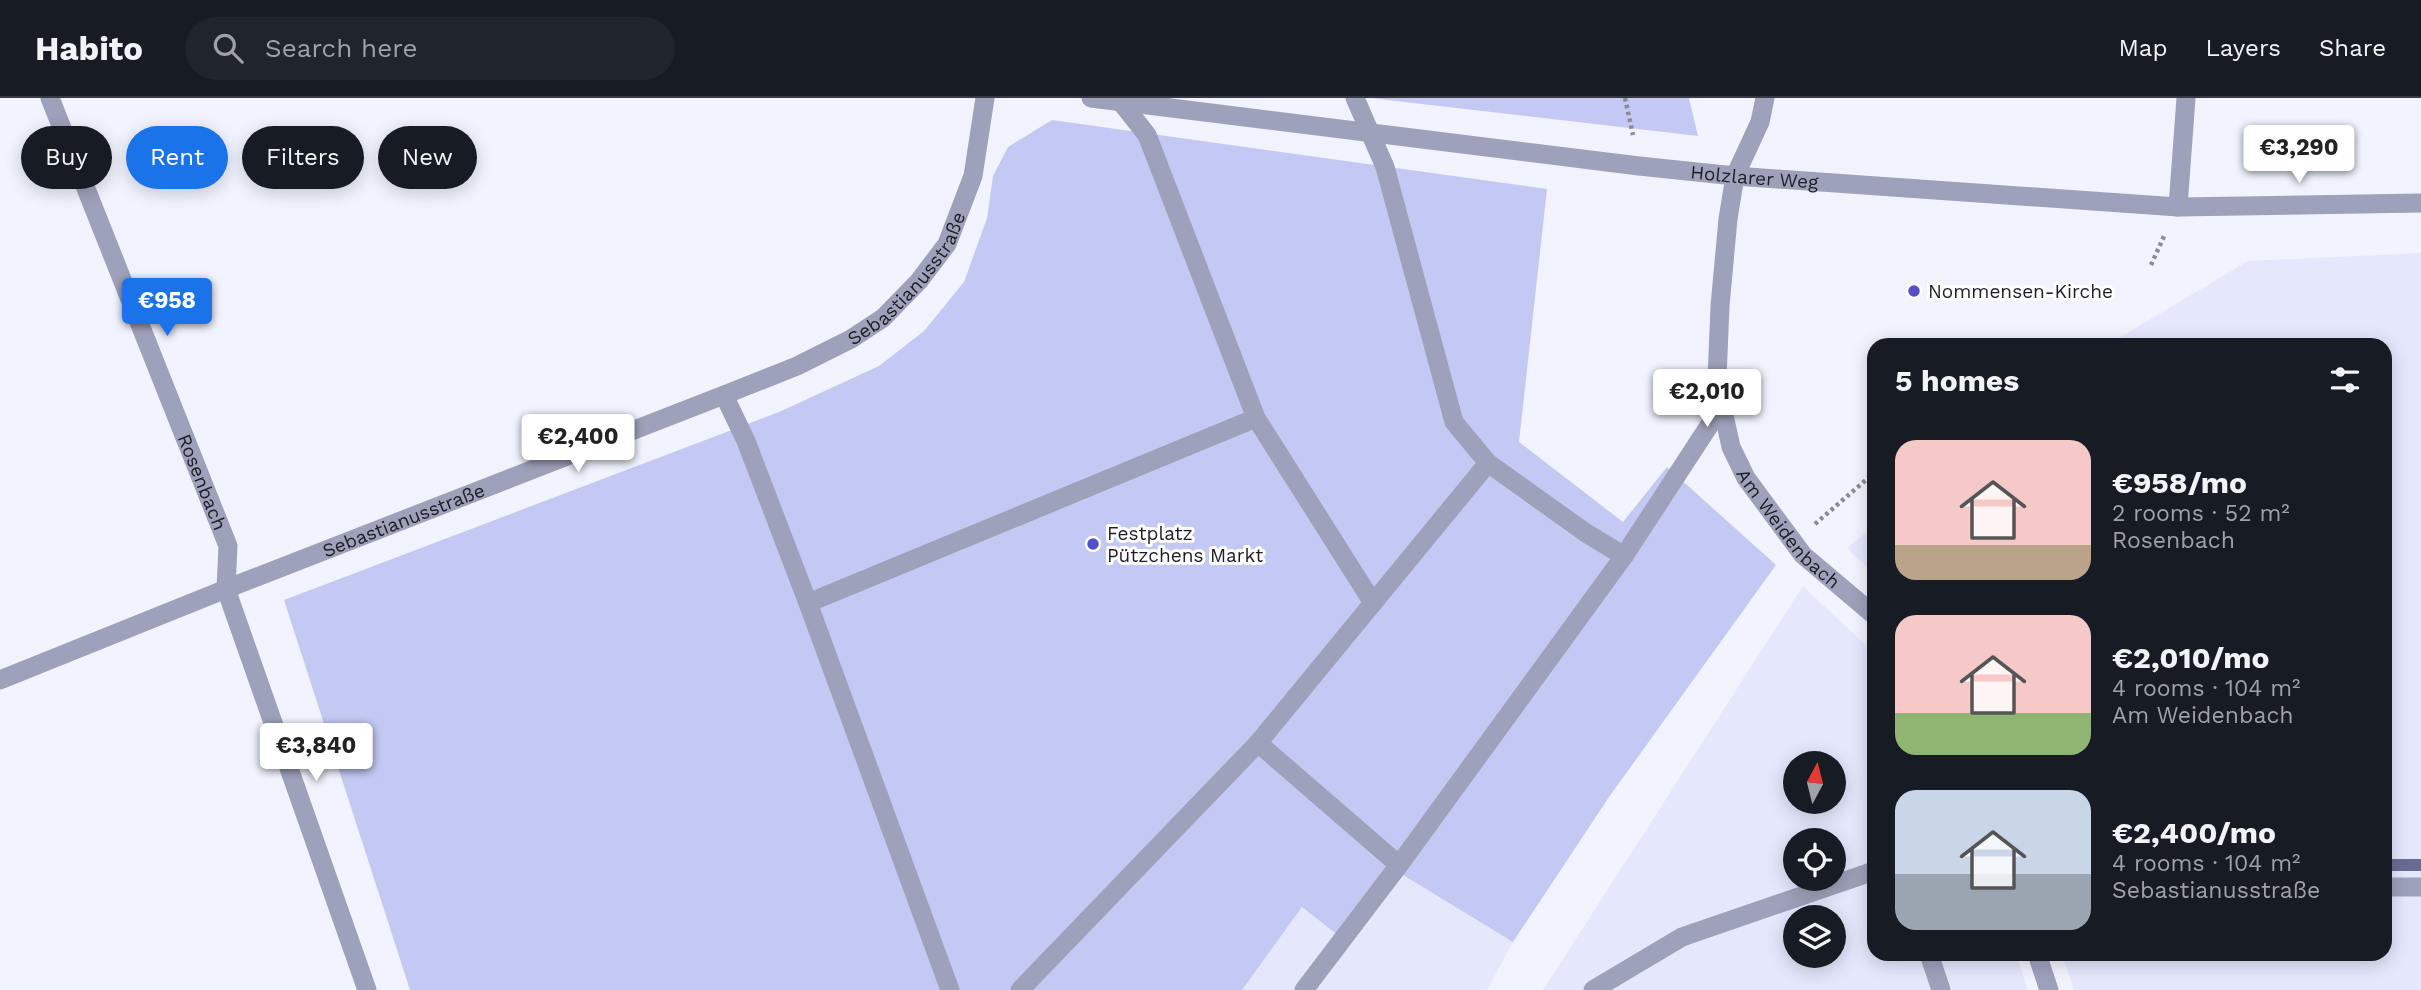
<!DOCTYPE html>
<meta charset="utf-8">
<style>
:root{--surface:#171b24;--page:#20242c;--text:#f1f3f6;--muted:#9ea1a6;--line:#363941;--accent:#1a73e8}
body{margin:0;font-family:"Work Sans",sans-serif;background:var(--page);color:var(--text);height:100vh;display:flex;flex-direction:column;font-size:26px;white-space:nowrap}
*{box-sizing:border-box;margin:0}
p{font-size:23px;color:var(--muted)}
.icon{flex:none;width:38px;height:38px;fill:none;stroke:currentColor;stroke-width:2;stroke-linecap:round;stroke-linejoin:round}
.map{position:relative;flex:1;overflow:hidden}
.details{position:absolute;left:1867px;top:240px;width:525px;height:623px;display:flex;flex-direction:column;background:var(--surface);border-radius:21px;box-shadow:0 4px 18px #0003}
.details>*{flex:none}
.hud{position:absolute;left:21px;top:28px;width:665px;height:63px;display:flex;gap:14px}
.needle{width:46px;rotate:7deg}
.controls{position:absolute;left:1783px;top:653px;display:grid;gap:14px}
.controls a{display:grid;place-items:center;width:63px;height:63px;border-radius:50%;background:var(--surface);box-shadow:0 4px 18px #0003;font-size:35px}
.price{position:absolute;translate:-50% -60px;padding:0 16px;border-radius:7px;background:#fff;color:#222;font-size:23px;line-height:46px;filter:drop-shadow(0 2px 4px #0008)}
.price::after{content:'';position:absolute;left:50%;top:42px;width:21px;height:16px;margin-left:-10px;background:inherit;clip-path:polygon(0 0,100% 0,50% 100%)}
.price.selected{background:var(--accent);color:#fff}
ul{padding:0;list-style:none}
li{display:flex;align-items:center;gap:21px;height:175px;padding:0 28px}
li span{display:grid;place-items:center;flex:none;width:196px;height:140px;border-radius:21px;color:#555}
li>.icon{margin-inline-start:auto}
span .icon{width:84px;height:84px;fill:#fffc;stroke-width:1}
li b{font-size:30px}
h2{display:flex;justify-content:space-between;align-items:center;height:84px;padding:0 28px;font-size:30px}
.chip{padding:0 24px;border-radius:32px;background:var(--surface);box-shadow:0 4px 18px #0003;font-size:24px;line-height:63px}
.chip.selected{background:var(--accent);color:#fff}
header{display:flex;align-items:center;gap:42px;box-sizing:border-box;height:98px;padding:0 35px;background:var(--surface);border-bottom:2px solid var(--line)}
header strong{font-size:33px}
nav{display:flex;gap:38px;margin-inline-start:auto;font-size:24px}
.search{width:490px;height:63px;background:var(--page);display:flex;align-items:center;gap:18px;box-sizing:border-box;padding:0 24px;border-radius:38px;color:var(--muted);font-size:26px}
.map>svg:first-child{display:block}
.built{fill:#e5e8fd;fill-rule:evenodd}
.green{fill:#c4c9f4}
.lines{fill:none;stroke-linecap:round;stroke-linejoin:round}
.stream{stroke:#696d94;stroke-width:12}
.path{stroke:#8a8c95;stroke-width:4.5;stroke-dasharray:3.5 3.5;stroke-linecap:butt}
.service{stroke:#9ea1ba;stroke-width:19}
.minor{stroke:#9ea1ba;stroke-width:19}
.poi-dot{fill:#5451c8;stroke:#fff;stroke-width:2.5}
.labels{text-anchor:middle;stroke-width:6;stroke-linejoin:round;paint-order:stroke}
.street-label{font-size:19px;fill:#1d1e25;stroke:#fff}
.poi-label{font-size:19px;fill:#1d1e25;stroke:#fff;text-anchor:start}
</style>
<header>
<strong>Habito</strong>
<div class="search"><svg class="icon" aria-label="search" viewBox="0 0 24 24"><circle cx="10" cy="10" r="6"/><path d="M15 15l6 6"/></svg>Search here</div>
<nav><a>Map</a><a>Layers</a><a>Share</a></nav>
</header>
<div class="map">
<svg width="2421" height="892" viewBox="0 0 2421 892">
<rect width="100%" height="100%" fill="#f1f3fe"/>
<!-- built -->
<g class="built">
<polygon points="2421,155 2421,892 2074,892 2062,856 2385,856 2385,247 2107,247 2248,163"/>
<polygon points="1874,428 1874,476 1847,450"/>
<path d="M1803,488L1874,555V856H2016L2028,892H1543ZM1796,665H1834V704H1796ZM1796,742H1834V780H1796ZM1796,819H1834V858H1796Z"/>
<polygon points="1388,768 1513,844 1487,892 1242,892 1302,809"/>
</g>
<!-- green -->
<g class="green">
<polygon points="1372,0 1689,0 1698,38 1413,5"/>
<polygon points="1052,22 1547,91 1519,344 1623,424 1667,369 1776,467 1609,699 1513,844 1388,768 1339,838 1302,809 1242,892 410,892 284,502 779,314 879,268 924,233 964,184 987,120 993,78 1008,49"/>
</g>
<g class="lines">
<!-- stream -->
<polyline class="stream" points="2385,767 2421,767"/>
<!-- path -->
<g class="path">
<polyline points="1625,0 1633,37"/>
<polyline points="2151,167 2165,136"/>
<polyline points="1815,426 1874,375"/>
</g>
<!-- service -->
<g class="service">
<polyline points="1355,0 1385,69 1454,324 1488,365 1586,435 1624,458"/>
<polyline points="1121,4 1147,37 1256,320 1373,505"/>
<polyline points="724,297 746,343 808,505 950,892"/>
<polyline points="808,505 1256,320"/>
<polyline points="1258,645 1399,767"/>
<polyline points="2385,789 2421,789"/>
<polyline points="1929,856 1941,892"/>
<polyline points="1020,892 1258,645 1488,365"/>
<polyline points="1304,892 1399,767 1624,458 1722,308"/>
<polyline points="1593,892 1682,839 1874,773"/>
</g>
<!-- minor -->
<g class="minor">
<path id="s1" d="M50,0L228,448L226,491L367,892"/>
<path id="s2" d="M1091,0L1639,68L1735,78L2178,109L2421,105"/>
<path id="s3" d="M1765,0L1760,24L1735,78L1728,121L1720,208L1717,281L1722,308L1731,349L1746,380L1803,457L1874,517"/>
<polyline points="2178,109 2186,0"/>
<path id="s4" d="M0,582L226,491L724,297L797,268L851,241L883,220L919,183L947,146L973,78L985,0"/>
<polyline points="2037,856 2049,892"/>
</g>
</g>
<!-- markers -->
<g class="poi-dot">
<circle cx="1914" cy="193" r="7"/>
<circle cx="1093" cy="446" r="7"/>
</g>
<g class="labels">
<!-- street labels -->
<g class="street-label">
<text dy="7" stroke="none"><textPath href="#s2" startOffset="668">Holzlarer Weg</textPath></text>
<text dy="7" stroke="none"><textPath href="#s4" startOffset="1001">Sebastianusstraße</textPath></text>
<text dy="7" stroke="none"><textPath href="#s1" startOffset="413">Rosenbach</textPath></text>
<text dy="7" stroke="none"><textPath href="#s4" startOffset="434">Sebastianusstraße</textPath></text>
<text dy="7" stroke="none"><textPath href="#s3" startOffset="458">Am Weidenbach</textPath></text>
</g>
<!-- poi labels -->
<g class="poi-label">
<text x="1928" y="200">Nommensen-Kirche</text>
<text x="1107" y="442">Festplatz<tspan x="1107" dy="22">Pützchens Markt</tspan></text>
</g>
</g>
</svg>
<div class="controls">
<a><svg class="needle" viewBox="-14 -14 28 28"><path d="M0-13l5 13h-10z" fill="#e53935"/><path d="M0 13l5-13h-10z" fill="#9ea1a6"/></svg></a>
<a><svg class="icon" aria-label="locate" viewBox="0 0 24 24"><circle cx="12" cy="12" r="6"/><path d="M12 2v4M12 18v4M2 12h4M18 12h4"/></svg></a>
<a><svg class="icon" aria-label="layers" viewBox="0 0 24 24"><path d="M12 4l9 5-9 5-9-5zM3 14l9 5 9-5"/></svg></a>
</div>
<b class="price" style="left:2299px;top:87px">€3,290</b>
<b class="price selected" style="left:167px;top:240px">€958</b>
<b class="price" style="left:1707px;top:331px">€2,010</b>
<b class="price" style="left:578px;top:376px">€2,400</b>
<b class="price" style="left:316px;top:685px">€3,840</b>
<div class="hud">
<a class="chip">Buy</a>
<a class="chip selected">Rent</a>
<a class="chip">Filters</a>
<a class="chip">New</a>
</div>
<section class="details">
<h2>5 homes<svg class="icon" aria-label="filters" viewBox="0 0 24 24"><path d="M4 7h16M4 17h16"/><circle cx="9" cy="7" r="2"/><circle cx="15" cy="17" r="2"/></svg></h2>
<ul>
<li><span style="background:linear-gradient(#f6c9c9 75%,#b9a48a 0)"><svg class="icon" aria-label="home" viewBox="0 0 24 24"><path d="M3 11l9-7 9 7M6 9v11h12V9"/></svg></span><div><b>€958/mo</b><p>2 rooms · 52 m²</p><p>Rosenbach</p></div></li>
<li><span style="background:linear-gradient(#f6c9c9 70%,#8fb573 0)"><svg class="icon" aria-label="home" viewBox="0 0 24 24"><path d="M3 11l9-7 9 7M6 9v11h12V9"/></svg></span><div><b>€2,010/mo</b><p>4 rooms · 104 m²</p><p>Am Weidenbach</p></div></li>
<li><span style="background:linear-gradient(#c9d6e8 60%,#9aa5b1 0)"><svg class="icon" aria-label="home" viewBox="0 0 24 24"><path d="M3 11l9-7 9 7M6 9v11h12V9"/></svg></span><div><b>€2,400/mo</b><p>4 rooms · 104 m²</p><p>Sebastianusstraße</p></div></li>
</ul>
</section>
</div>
